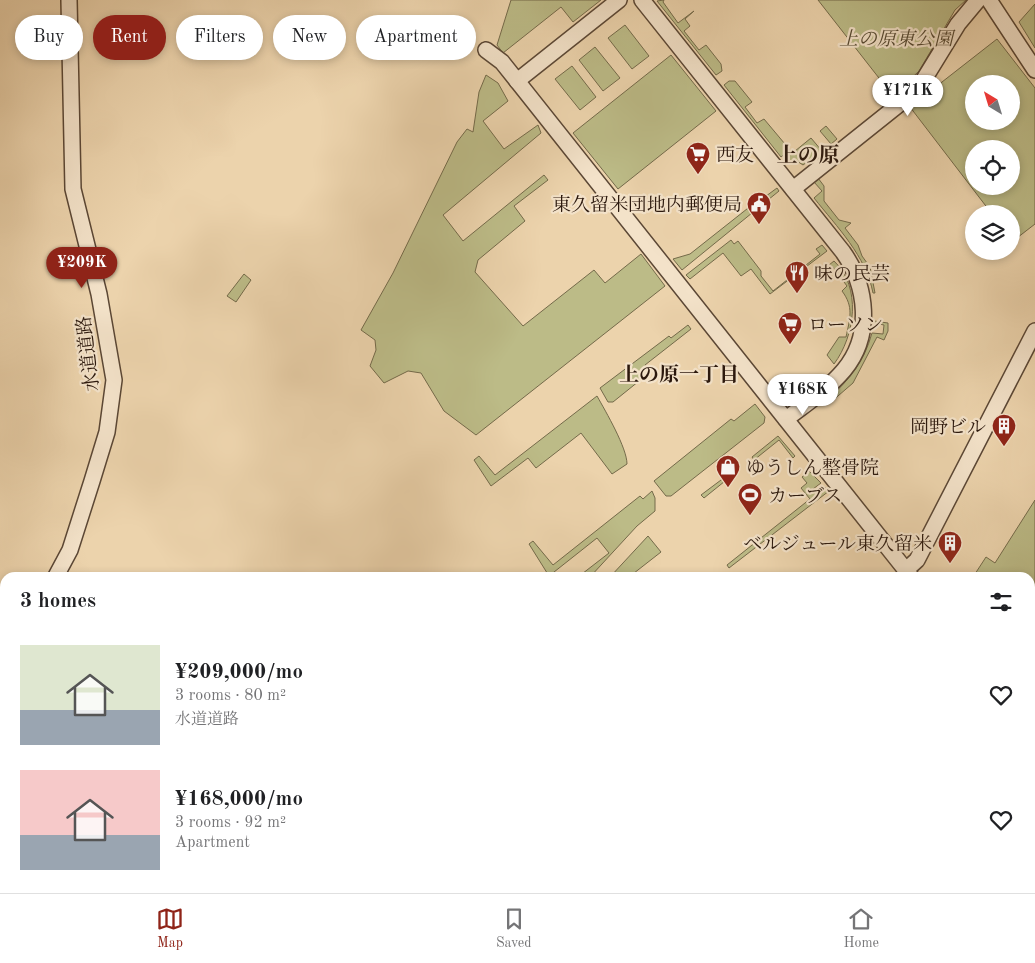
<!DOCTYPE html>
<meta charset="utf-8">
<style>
:root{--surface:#fff;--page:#f2f2f2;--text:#202124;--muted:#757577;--line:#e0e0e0;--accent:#8f2418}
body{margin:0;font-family:"Old Standard TT","Noto Serif JP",serif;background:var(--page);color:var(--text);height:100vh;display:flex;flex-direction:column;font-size:19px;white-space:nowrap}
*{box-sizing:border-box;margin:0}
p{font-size:16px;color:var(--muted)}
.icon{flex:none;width:28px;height:28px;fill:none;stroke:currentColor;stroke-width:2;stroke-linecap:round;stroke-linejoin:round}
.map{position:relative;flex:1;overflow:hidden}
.sheet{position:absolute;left:0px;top:572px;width:1035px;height:321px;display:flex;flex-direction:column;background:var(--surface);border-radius:15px 15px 0 0;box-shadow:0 2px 8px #0003}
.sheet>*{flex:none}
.hud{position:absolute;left:15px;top:15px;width:500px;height:45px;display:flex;gap:10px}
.needle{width:32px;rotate:322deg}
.fabs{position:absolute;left:965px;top:75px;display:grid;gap:10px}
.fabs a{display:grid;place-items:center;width:55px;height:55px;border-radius:50%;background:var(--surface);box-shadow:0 2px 8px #0003;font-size:25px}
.price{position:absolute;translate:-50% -42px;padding:0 11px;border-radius:18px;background:#fff;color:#222;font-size:16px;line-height:32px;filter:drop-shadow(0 1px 2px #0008)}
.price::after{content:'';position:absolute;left:50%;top:30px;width:15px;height:11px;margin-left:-8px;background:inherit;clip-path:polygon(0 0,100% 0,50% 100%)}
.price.current{background:var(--accent);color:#fff}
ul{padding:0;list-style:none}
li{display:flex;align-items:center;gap:15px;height:125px;padding:0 20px}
li span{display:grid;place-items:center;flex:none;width:140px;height:100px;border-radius:0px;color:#555}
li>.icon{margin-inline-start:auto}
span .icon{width:60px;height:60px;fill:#fffc;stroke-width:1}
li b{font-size:21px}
h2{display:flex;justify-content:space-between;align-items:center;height:60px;padding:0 20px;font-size:21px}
.chip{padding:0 18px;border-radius:22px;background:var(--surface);box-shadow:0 2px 8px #0003;font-size:18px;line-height:45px}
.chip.current{background:var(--accent);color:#fff}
.tabs{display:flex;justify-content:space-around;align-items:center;height:70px;border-top:1px solid var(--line);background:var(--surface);font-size:14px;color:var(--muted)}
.tabs a{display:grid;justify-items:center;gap:2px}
.tabs .current{color:var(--accent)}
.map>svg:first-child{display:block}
.green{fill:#bcbb87;stroke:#746a4a;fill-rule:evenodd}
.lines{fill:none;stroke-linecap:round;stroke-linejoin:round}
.minor-casing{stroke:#5b4735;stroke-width:18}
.minor{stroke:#f3e2c9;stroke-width:15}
.labels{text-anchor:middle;stroke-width:4.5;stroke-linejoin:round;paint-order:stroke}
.park-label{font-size:19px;font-style:italic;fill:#564932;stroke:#f3e2c9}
.poi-label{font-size:19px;fill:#2b180d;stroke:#f3e2c9;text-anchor:start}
.street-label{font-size:19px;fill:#2b180d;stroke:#f3e2c9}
.neighbourhood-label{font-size:20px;font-weight:bold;fill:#2b180d;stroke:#f3e2c9}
.quarter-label{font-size:21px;font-weight:bold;fill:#2b180d;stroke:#f3e2c9}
</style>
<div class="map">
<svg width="1035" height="893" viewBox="0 0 1035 893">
<rect width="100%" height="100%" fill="#ecd3ac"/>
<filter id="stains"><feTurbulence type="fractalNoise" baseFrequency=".004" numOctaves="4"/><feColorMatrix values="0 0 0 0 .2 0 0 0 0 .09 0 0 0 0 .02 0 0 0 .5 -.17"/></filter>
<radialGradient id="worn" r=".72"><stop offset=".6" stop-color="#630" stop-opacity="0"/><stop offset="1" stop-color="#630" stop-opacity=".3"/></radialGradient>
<!-- green -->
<g class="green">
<polygon points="511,0 601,0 573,22 561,7 503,53 497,45"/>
<polygon points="664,0 663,2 678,23 694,11 685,19 690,26 684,31 699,50 706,45 721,64 722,71 716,75 657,1"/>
<polygon points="818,0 966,0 955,10 919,71 893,96"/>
<polygon points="1035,4 1035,48 1019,22"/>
<polygon points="625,25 649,56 632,69 608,38"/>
<path d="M997,39L1035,88V224L1013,241L1011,214H992L910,107ZM974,84H1011V121H974ZM974,149H1011V186H974Z"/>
<polygon points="595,47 620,78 603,91 579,60"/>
<polygon points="671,55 716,111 618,189 573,133"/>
<polygon points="572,66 596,97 580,110 555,79"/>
<polygon points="486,75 498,83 508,101 483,121 504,149 538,125 541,133 443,215 463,241 544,175 548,180 514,206 525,221 478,260 475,272 523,326 594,270 605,283 641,254 665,286 476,435 444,411 421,373 408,371 384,383 370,366 376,350 375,340 361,330 393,273 457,142 467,129 473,132 479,92"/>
<polygon points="729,81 735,81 752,102 745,107 757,123 764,119 790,150 781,157 724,85"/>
<polygon points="826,126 837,139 831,144 820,131"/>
<polygon points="811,138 822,151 803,165 797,161 786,163 784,160"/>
<path d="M818,178L824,186V201L839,220L851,223L845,228L858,245L862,256L870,267L875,293H873C866,256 837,227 814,198L822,191L814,182Z"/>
<polygon points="777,188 779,191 682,270 673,259 690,254 757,201 758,202"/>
<polygon points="731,240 734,244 738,241 761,271 761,276 773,291 820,254 816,249 822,245 827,251 770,294 751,269 741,276 723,253 690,279 686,275"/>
<path d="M834,261C862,287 855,336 834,364L827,355L839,337H846C850,318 854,307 842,291L847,286L832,266L825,271L824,269Z"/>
<polygon points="244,274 251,280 236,302 227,296"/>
<path d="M874,321L888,323V331L884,340L877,337L853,383L831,402L828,399C850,379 864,362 872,333L883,334L884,325L874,323Z"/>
<polygon points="688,325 691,329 645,365 649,373 613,402 608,402 600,388 669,336 671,338"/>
<path d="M597,396C606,412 627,448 627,464L612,474L581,433L536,468L528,458L491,486L474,460L479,456L495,475Z"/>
<polygon points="755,404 765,417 764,423 671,496 666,496 654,481 731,419 734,421"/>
<polygon points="778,436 795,456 793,458 779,440 754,460 752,457"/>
<polygon points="733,471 735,473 704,498 701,495"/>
<polygon points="809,471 821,483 813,489 816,493 825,487 829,491 729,568 727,565 810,499 801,488 807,483 802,477"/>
<polygon points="652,491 655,498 655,511 637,526 590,577 578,577 609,553 597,538 549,576 529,544 533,541 553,565 640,496 643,499"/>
<polygon points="1035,500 1035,599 1031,597 1030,609 1030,578 973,577 986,557 995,563"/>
<polygon points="648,536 661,552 629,577 610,577"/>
<polygon points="1035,614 1035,641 1030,641 1030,624"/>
</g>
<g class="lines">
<defs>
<g id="minor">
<path d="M642,0L843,252C867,286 873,335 844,370C828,389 806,404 786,419"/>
<polyline points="989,0 1035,70"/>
<polyline points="486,50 502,62 912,578"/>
<polyline points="517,81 619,0"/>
<polyline points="793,189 902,102 923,81 958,24 978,0"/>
<polyline points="906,570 917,560 1035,331"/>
<polyline points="55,578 70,550 92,481 107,432 114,380 99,294 73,189 69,0"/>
<polyline points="0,652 5,645"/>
<polyline points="1030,652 1035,653"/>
</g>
</defs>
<!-- minor casing -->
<use href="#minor" class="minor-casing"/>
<!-- minor -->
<use href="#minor" class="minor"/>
</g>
<!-- icons -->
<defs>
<symbol id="supermarket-pin" viewBox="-11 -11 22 30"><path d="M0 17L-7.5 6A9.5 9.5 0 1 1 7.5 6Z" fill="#8f2418" stroke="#f3e2c9"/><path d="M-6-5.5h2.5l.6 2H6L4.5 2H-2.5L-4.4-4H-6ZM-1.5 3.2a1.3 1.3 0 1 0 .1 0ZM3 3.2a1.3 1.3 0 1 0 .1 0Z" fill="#fff"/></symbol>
<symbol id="civic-pin" viewBox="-11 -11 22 30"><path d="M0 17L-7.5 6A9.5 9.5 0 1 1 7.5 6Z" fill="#8f2418" stroke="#f3e2c9"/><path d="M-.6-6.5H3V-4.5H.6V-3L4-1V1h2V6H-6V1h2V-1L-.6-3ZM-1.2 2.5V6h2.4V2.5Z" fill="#fff"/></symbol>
<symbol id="restaurant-pin" viewBox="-11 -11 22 30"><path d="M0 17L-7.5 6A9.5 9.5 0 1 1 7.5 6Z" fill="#8f2418" stroke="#f3e2c9"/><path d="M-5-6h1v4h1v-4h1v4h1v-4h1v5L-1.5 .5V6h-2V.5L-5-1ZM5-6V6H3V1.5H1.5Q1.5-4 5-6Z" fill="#fff"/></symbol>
<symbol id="building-pin" viewBox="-11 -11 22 30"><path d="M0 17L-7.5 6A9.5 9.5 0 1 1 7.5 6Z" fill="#8f2418" stroke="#f3e2c9"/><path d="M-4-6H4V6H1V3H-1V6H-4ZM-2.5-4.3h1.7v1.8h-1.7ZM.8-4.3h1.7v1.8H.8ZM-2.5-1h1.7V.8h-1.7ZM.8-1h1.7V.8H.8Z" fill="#fff"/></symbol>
<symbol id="shop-pin" viewBox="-11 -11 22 30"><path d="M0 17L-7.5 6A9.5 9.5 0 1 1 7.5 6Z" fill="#8f2418" stroke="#f3e2c9"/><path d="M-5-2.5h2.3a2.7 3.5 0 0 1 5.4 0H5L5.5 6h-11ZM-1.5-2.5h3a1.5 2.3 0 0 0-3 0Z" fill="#fff"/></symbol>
<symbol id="stadium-pin" viewBox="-11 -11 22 30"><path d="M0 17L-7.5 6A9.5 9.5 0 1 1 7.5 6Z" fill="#8f2418" stroke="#f3e2c9"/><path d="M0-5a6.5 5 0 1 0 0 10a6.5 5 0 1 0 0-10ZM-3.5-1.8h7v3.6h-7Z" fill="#fff"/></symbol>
</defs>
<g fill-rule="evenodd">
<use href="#supermarket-pin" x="684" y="140" width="28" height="38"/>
<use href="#civic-pin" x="745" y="190" width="28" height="38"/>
<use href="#restaurant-pin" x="783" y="259" width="28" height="38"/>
<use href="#supermarket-pin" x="776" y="310" width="28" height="38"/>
<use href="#building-pin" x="990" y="412" width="28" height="38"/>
<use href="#shop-pin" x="714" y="453" width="28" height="38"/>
<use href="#stadium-pin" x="736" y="481" width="28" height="38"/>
<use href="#building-pin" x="936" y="529" width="28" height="38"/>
</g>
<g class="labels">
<!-- park labels -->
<g class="park-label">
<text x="896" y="45">上の原東公園</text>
</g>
<!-- poi labels -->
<g class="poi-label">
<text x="716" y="161">西友</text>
<text x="742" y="211" text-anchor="end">東久留米団地内郵便局</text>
<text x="814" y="280">味の民芸</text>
<text x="808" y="331">ローソン</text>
<text x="986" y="433" text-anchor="end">岡野ビル</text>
<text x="746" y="474">ゆうしん整骨院</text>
<text x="768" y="502">カーブス</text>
<text x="932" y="550" text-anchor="end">ベルジュール東久留米</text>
</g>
<!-- street labels -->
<g class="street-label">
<text transform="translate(87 354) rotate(-97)" y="7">水道道路</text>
</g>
<!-- neighbourhood labels -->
<g class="neighbourhood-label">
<text x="679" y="381">上の原一丁目</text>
</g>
<!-- quarter labels -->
<g class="quarter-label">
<text x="808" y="162">上の原</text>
</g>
</g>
<rect width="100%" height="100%" filter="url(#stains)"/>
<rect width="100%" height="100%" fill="url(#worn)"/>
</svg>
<div class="fabs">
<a><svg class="needle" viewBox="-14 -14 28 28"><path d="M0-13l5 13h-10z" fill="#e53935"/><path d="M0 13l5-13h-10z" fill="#757577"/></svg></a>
<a><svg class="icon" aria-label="locate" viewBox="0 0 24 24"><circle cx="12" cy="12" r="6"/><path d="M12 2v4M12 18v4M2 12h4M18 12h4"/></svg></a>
<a><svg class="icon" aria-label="layers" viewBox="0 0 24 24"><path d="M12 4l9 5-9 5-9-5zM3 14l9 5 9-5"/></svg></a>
</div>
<b class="price" style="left:908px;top:117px">¥171K</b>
<b class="price current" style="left:82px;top:289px">¥209K</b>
<b class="price" style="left:803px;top:416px">¥168K</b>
<div class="hud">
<a class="chip">Buy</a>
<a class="chip current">Rent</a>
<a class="chip">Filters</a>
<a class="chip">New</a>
<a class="chip">Apartment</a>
</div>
<section class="sheet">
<h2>3 homes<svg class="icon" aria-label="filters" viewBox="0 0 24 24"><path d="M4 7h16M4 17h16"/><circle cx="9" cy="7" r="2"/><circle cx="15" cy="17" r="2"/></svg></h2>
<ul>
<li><span style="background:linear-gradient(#dfe7d0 65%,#9aa5b1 0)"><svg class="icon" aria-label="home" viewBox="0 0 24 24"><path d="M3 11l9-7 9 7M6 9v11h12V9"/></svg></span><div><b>¥209,000/mo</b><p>3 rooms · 80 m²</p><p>水道道路</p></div><svg class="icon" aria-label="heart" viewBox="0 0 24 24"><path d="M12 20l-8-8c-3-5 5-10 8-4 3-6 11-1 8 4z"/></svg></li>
<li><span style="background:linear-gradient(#f6c9c9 65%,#9aa5b1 0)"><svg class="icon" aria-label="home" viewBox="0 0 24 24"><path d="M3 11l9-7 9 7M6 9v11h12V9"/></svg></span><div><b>¥168,000/mo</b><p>3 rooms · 92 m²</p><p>Apartment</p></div><svg class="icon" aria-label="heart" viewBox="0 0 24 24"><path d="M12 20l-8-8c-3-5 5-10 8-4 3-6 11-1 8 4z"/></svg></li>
</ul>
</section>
</div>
<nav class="tabs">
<a class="current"><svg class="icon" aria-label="map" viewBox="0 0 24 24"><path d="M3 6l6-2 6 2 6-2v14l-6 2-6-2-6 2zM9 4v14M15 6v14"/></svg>Map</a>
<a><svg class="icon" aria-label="saved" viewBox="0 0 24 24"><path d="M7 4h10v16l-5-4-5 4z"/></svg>Saved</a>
<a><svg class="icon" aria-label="home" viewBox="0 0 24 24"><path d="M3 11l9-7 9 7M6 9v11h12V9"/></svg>Home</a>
</nav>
